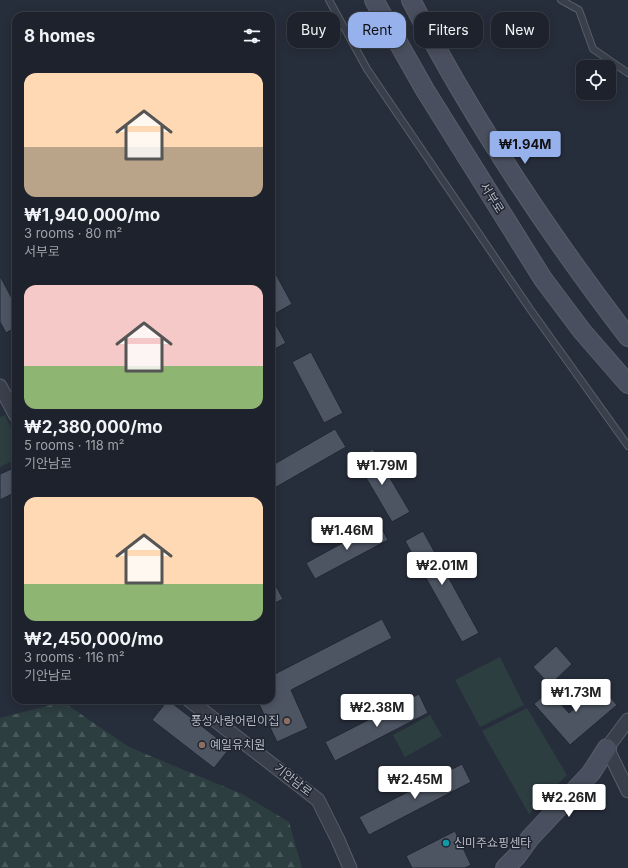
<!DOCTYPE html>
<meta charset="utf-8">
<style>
:root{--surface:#1d222c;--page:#2a2f38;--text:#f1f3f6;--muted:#a0a4a9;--line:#3b3f48;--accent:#96b1ec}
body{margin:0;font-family:Inter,"Noto Sans KR",sans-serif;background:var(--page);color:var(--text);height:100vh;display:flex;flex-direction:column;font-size:15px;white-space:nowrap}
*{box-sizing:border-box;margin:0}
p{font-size:13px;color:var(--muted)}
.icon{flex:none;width:22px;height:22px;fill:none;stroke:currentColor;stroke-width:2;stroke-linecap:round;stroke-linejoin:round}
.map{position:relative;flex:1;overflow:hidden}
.side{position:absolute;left:12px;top:12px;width:263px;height:692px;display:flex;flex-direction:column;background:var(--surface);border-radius:12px;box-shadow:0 2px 10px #0003,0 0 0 1px var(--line)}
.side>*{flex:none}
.top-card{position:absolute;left:287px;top:12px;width:281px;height:36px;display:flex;gap:8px}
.controls{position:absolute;left:576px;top:60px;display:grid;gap:8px}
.controls a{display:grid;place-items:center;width:40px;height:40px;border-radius:8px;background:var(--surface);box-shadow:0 2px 10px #0003,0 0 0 1px var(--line);font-size:20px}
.price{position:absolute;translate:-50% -34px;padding:0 9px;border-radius:4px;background:#fff;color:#222;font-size:13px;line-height:26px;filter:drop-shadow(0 1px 2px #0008)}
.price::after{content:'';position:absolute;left:50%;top:24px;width:12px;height:9px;margin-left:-6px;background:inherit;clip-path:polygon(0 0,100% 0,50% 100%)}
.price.selected{background:var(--accent);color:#111}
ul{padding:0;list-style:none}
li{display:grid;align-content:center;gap:8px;height:212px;padding:0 12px}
li span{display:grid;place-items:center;height:124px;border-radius:12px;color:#555}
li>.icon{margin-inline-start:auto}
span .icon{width:72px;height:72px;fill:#fffc;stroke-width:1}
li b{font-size:17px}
h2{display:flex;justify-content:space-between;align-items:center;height:48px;padding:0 12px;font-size:17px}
.pill{padding:0 14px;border-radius:12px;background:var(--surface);box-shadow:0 2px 10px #0003,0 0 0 1px var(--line);font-size:14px;line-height:36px}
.pill.selected{background:var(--accent);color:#111}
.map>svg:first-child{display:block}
.forest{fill:url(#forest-firs)}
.park{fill:#2d3e40}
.building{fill:#4d5563;stroke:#212732}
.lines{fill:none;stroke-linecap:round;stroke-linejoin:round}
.lane-casing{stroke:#585e69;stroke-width:8}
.street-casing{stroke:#585e69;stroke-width:15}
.secondary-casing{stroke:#585e69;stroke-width:20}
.lane{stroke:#3a404b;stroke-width:6}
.street{stroke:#3a404b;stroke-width:13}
.secondary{stroke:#494f5e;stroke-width:18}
.education-dot{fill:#8d6e63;stroke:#1f2530;stroke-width:1.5}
.culture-dot{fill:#0f9aa8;stroke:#1f2530;stroke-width:1.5}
.labels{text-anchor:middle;stroke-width:3;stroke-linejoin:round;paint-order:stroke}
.street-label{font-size:12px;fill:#b6bbc6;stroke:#1f2530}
.poi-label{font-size:12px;fill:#b6bbc6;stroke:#1f2530;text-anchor:start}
</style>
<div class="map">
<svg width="628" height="868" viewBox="0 0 628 868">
<defs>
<pattern id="forest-firs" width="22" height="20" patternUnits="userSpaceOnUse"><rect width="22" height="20" fill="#2d3e40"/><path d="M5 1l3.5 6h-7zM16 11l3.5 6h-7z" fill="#49585a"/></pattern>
</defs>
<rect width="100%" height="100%" fill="#272e3b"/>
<!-- forest -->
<polygon class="forest" points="63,702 129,747 244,795 289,822 302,868 0,868 0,718"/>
<!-- park -->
<g class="park">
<polygon points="5,415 16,438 16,459 0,467 0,417"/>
<polygon points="500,657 524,705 480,727 455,680"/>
<polygon points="527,708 567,775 529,814 482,731"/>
<polygon points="430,715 442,736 405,757 393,735"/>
</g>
<!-- building -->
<g class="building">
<polygon points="271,265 292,304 271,316"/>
<polygon points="0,276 16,306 16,327 6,333 0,322"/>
<polygon points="271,316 286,343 271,351"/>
<polygon points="311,352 343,413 324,423 292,362"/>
<polygon points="335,429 346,447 271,490 271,466"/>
<polygon points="373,449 410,512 392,522 355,459"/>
<polygon points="16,467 16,492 0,500 0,474"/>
<polygon points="379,523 388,540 315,579 306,563"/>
<polygon points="423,531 479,633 462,642 405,541"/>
<polygon points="271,577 283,599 271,605"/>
<polygon points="382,619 392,638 291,690 308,728 277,742 257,700 271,700 271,676"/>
<polygon points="556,646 572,664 550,685 533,667"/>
<polygon points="599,684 617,705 570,745 534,704 549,691 569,713 590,695 588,693"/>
<polygon points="419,694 428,713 335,761 325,742"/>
<polygon points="168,700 230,748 214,768 152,720"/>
<polygon points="462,764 471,782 369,835 359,817"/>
<polygon points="455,831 471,865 465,868 412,868 406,856"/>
</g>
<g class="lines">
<defs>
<g id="lane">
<polyline points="329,0 367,69 530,309 628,446"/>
<polyline points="561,0 579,10 593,49 628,73"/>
</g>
<g id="street">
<polyline points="0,386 16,416"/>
<polyline points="189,700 318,800 338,840 350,868"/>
<polyline points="628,720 607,748 628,791"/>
</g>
<g id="secondary">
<polyline points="374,0 425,90 543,279 582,331 628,384"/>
<path d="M411,0C472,119 547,231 628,337"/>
<polyline points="505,868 517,856 530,838 591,773 607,748"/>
</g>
</defs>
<!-- lane casing -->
<use href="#lane" class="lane-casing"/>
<!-- street casing -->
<use href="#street" class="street-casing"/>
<!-- secondary casing -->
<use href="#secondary" class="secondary-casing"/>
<!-- lane -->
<use href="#lane" class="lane"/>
<!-- street -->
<use href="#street" class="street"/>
<!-- secondary -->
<use href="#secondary" class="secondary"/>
</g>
<!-- markers -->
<g class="education-dot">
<circle cx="287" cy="721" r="4"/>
<circle cx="202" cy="745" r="4"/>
</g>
<circle class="culture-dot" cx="446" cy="843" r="4"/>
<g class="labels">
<!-- street labels -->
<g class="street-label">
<text transform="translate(492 198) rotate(58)" y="4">서부로</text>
<text transform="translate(293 780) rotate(38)" y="4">기안남로</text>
</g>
<!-- poi labels -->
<g class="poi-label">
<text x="279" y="725" text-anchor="end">풍성사랑어린이집</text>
<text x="210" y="749">예일유치원</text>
<text x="454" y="847">신미주쇼핑센타</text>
</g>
</g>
</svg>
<div class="controls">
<a><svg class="icon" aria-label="locate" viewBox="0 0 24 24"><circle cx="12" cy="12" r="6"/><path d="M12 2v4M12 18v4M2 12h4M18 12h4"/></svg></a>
</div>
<b class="price selected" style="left:525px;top:165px">₩1.94M</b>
<b class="price" style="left:382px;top:486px">₩1.79M</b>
<b class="price" style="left:347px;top:551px">₩1.46M</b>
<b class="price" style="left:442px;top:586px">₩2.01M</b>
<b class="price" style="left:576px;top:713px">₩1.73M</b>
<b class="price" style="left:377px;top:728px">₩2.38M</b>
<b class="price" style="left:415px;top:800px">₩2.45M</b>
<b class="price" style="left:569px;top:818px">₩2.26M</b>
<div class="top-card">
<a class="pill">Buy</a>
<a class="pill selected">Rent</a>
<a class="pill">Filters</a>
<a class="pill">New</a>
</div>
<section class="side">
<h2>8 homes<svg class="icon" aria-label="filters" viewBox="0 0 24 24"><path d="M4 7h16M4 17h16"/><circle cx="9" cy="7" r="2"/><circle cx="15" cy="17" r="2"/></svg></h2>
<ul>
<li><span style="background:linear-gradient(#ffd9b3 60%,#b9a48a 0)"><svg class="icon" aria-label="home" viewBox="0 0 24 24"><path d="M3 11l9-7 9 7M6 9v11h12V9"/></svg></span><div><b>₩1,940,000/mo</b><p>3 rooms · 80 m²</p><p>서부로</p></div></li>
<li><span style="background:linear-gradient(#f6c9c9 65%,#8fb573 0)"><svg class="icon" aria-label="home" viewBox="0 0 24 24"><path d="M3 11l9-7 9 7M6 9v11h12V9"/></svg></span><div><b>₩2,380,000/mo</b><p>5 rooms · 118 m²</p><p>기안남로</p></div></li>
<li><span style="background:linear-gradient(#ffd9b3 70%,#8fb573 0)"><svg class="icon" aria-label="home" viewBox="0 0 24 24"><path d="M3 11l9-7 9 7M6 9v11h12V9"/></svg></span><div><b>₩2,450,000/mo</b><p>3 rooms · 116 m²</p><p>기안남로</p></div></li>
</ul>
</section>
</div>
